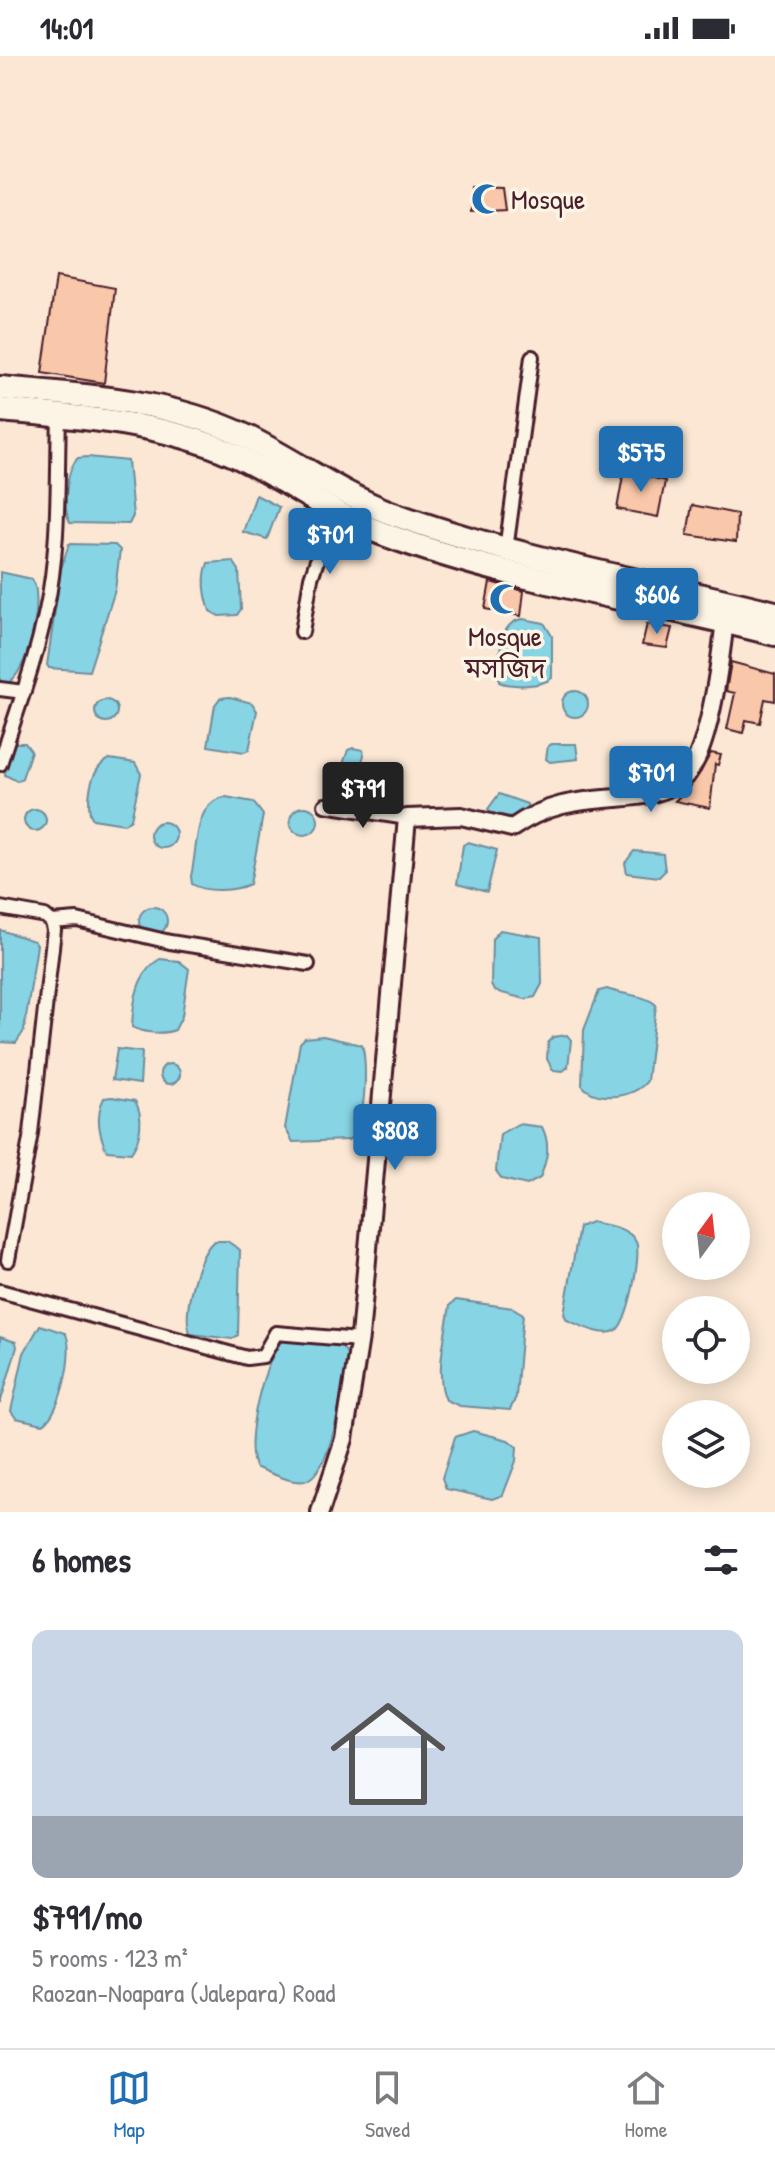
<!DOCTYPE html>
<meta charset="utf-8">
<style>
:root{--surface:#fff;--page:#f2f2f3;--text:#2b2b33;--muted:#7c7c81;--line:#e1e1e2;--accent:#1f6fb2}
body{margin:0;font-family:"Patrick Hand","Noto Sans Bengali",sans-serif;background:var(--page);color:var(--text);height:100vh;display:flex;flex-direction:column;font-size:30px;white-space:nowrap}
*{box-sizing:border-box;margin:0}
p{font-size:26px;color:var(--muted)}
.icon{flex:none;width:44px;height:44px;fill:none;stroke:currentColor;stroke-width:2;stroke-linecap:round;stroke-linejoin:round}
.map{position:relative;height:1456px;overflow:hidden}
.sheet{display:flex;flex-direction:column;background:var(--surface);flex:1}
.sheet>*{flex:none}
.needle{width:52px;rotate:15deg}
.fabs{position:absolute;left:662px;top:1136px;display:grid;gap:16px}
.fabs a{display:grid;place-items:center;width:88px;height:88px;border-radius:50%;background:var(--surface);box-shadow:0 4px 20px #0003;font-size:40px}
.price{position:absolute;translate:-50% -68px;padding:0 18px;border-radius:8px;background:var(--accent);color:#fff;font-size:26px;line-height:52px;filter:drop-shadow(0 2px 4px #0008)}
.price::after{content:'';position:absolute;left:50%;top:48px;width:24px;height:18px;margin-left:-12px;background:inherit;clip-path:polygon(0 0,100% 0,50% 100%)}
.price.on{background:#222;color:#fff}
ul{padding:0;list-style:none}
li{display:grid;align-content:center;gap:16px;height:424px;padding:0 32px}
li span{display:grid;place-items:center;height:248px;border-radius:16px;color:#555}
li>.icon{margin-inline-start:auto}
span .icon{width:144px;height:144px;fill:#fffc;stroke-width:1}
li b{font-size:34px}
h2{display:flex;justify-content:space-between;align-items:center;height:96px;padding:0 32px;font-size:34px}
.status{display:flex;justify-content:space-between;align-items:center;height:56px;padding:0 40px;background:var(--surface);direction:ltr}
.status svg{height:22px;fill:currentColor}
.menu{display:flex;justify-content:space-around;align-items:center;height:112px;border-top:2px solid var(--line);background:var(--surface);font-size:22px;color:var(--muted)}
.menu a{display:grid;justify-items:center;gap:4px}
.menu .on{color:var(--accent)}
.map>svg:first-child{display:block}
.water{fill:#87d4e5;stroke:#6f8c9b;stroke-width:2}
.building{fill:#f9c7a9;stroke:#4a1f2b;stroke-width:2}
.lines{fill:none;stroke-linecap:round;stroke-linejoin:round}
.street-casing{stroke:#4a1f2b;stroke-width:18}
.secondary-casing{stroke:#4a1f2b;stroke-width:22}
.highway-casing{stroke:#4a1f2b;stroke-width:28}
.street{stroke:#fcf5e5;stroke-width:12}
.secondary{stroke:#fcf5e5;stroke-width:16}
.highway{stroke:#fcf5e5;stroke-width:22}
.labels{text-anchor:middle;stroke-width:7;stroke-linejoin:round;paint-order:stroke}
.poi-label{font-size:28px;fill:#4a1f2b;stroke:#fcf5e5;text-anchor:start}
</style>
<div class="status"><b>14:01</b><svg viewBox="0 0 49 12"><path d="M0 12V9h3v3zM5 12V6h3v6zM10 12V3h3v9zM15 12V0h3v12zM26 1h20v11H26zM47 4h2v5h-2z"/></svg></div>
<div class="map">
<svg width="775" height="1456" viewBox="0 0 775 1456">
<rect width="100%" height="100%" fill="#fbe7d3"/>
<filter id="ink" filterUnits="userSpaceOnUse"><feTurbulence type="fractalNoise" baseFrequency=".0125" numOctaves="2"/><feDisplacementMap in="SourceGraphic" scale="16" xChannelSelector="R" yChannelSelector="G"/><feConvolveMatrix kernelMatrix="1 2 1 2 8 2 1 2 1" color-interpolation-filters="sRGB"/></filter>
<g filter="url(#ink)">
<!-- water -->
<g class="water">
<path d="M88,401L128,405L133,460L129,468L70,467C62,452 66,414 78,402Z"/>
<polygon points="256,439 279,451 267,483 243,476"/>
<polygon points="69,488 115,489 120,494 115,534 89,615 49,612 47,609 61,513"/>
<path d="M233,505L239,514L241,553L237,559L219,560L210,555C205,540 202,522 208,507Z"/>
<path d="M0,516L32,523C45,541 28,620 6,628L0,627Z"/>
<path d="M523,563L544,567L552,580V622C541,631 512,631 499,626C500,603 495,567 523,563Z"/>
<circle cx="575" cy="648" r="13"/>
<polygon points="230,641 252,647 257,655 249,694 244,696 208,690 215,649 220,642"/>
<circle cx="106" cy="655" r="11"/>
<polygon points="15,687 25,687 31,695 22,722 17,725 5,719 7,701"/>
<polygon points="552,688 576,688 578,703 550,706 546,703 548,690"/>
<polygon points="353,692 363,694 364,699 355,730 340,727 338,723 348,694"/>
<path d="M110,703L135,707L141,718L131,763L124,768L93,763L90,758C87,739 91,711 110,703Z"/>
<polygon points="499,738 527,748 527,751 514,761 492,760 488,753"/>
<path d="M226,741L253,746L263,759L250,828C235,835 207,837 192,828L191,820C198,793 193,745 226,741Z"/>
<circle cx="304" cy="765" r="14"/>
<circle cx="35" cy="764" r="11"/>
<circle cx="163" cy="779" r="13"/>
<polygon points="468,786 497,794 487,836 457,828 463,789"/>
<polygon points="634,795 663,798 665,815 659,821 627,817 625,807"/>
<circle cx="153" cy="865" r="14"/>
<polygon points="0,874 34,885 37,889 24,975 16,987 0,986"/>
<polygon points="500,874 541,881 542,928 535,941 525,943 494,935 491,929 492,883"/>
<path d="M160,903L179,905L189,913L182,960L175,974C162,979 144,977 132,971C133,946 137,916 160,903Z"/>
<path d="M607,933C622,939 647,939 656,949L647,1025C635,1042 595,1047 582,1029L584,974L599,935Z"/>
<polygon points="567,979 571,984 568,1011 563,1015 553,1014 547,1003 548,986 553,981"/>
<path d="M323,980L362,989C368,1008 366,1074 348,1084L293,1086L285,1072L300,987L305,982Z"/>
<polygon points="117,993 142,996 140,1028 112,1024"/>
<circle cx="170" cy="1018" r="10"/>
<path d="M112,1041L135,1045C144,1060 141,1083 131,1097L107,1095C99,1079 95,1059 104,1042Z"/>
<path d="M518,1068L542,1071C551,1089 547,1104 540,1122L527,1129L502,1123L496,1115L500,1078Z"/>
<path d="M591,1166C606,1169 629,1171 636,1186C642,1198 628,1270 615,1275C602,1281 579,1269 567,1264L564,1258L579,1171Z"/>
<path d="M215,1185H227L240,1194L238,1279L232,1283L191,1278C180,1262 199,1192 215,1185Z"/>
<path d="M456,1244L513,1252L523,1258L516,1341L510,1354L460,1350L446,1344C434,1319 446,1277 450,1249Z"/>
<path d="M40,1269L65,1277C76,1292 60,1360 43,1368L16,1362L11,1355L24,1297Z"/>
<polygon points="0,1281 16,1286 17,1291 0,1348"/>
<path d="M286,1282L341,1289L347,1298C344,1324 333,1416 305,1425C292,1428 269,1416 257,1412C240,1396 266,1291 286,1282Z"/>
<polygon points="473,1375 508,1384 517,1391 516,1405 503,1439 492,1443 446,1433 442,1422 455,1381"/>
</g>
<!-- building -->
<g class="building">
<polygon points="471,131 502,132 505,154 471,156"/>
<polygon points="56,221 115,232 104,327 42,317"/>
<polygon points="624,414 665,425 658,461 617,453"/>
<polygon points="692,449 737,458 736,486 687,479"/>
<polygon points="490,526 524,535 521,560 485,553"/>
<polygon points="647,568 672,572 667,592 642,589"/>
<polygon points="731,606 775,618 775,645 765,643 760,667 746,664 743,677 727,673 735,637 726,635"/>
<polygon points="711,697 721,699 718,709 715,708 710,752 675,745 694,726"/>
</g>
<g class="lines">
<defs>
<g id="street">
<polyline points="506,494 532,301"/>
<polyline points="302,576 311,522 333,457"/>
<polyline points="0,633 24,636"/>
<path d="M0,708C16,657 35,607 46,555C60,491 57,424 59,360"/>
<polyline points="325,749 407,762"/>
<polyline points="0,852 45,860 52,866 54,874 31,1077 8,1204"/>
<polyline points="52,866 77,864 170,886 308,908"/>
<polyline points="0,1235 247,1302 263,1300 276,1277 359,1284"/>
</g>
<path id="secondary" d="M320,1456L344,1383L360,1281L407,762L461,760L512,772C546,748 576,745 616,742C641,740 665,739 685,720C711,696 722,591 726,555"/>
<g id="highway">
<path d="M0,332C80,339 170,344 243,379C293,403 336,436 388,456C513,502 646,525 775,557"/>
<path d="M0,354C76,361 162,366 232,398C284,421 327,457 381,477C509,525 644,544 775,578"/>
</g>
</defs>
<!-- street casing -->
<use href="#street" class="street-casing"/>
<!-- secondary casing -->
<use href="#secondary" class="secondary-casing"/>
<!-- highway casing -->
<use href="#highway" class="highway-casing"/>
<!-- street -->
<use href="#street" class="street"/>
<!-- secondary -->
<use href="#secondary" class="secondary"/>
<!-- highway -->
<use href="#highway" class="highway"/>
</g>
</g>
<!-- icons -->
<defs>
<symbol id="mosque-bare" viewBox="-9 -9 18 18"><path d="M3.5-4.9A6 6 0 1 0 3.5 4.9A5 5 0 1 1 3.5-4.9Z" fill="#1f6fb2" stroke="#fcf5e5" stroke-width="2.5" paint-order="stroke"/></symbol>
</defs>
<g fill-rule="evenodd">
<use href="#mosque-bare" x="465" y="121" width="44" height="44"/>
<use href="#mosque-bare" x="483" y="521" width="44" height="44"/>
</g>
<g class="labels">
<!-- poi labels -->
<g class="poi-label">
<text x="511" y="153">Mosque</text>
<text x="505" y="590" text-anchor="middle">Mosque<tspan x="505" dy="32">মসজিদ</tspan></text>
</g>
</g>
</svg>
<div class="fabs">
<a><svg class="needle" viewBox="-14 -14 28 28"><path d="M0-13l5 13h-10z" fill="#e53935"/><path d="M0 13l5-13h-10z" fill="#7c7c81"/></svg></a>
<a><svg class="icon" aria-label="locate" viewBox="0 0 24 24"><circle cx="12" cy="12" r="6"/><path d="M12 2v4M12 18v4M2 12h4M18 12h4"/></svg></a>
<a><svg class="icon" aria-label="layers" viewBox="0 0 24 24"><path d="M12 4l9 5-9 5-9-5zM3 14l9 5 9-5"/></svg></a>
</div>
<b class="price" style="left:641px;top:438px">$575</b>
<b class="price" style="left:330px;top:520px">$701</b>
<b class="price" style="left:657px;top:580px">$606</b>
<b class="price" style="left:651px;top:758px">$701</b>
<b class="price on" style="left:363px;top:774px">$791</b>
<b class="price" style="left:395px;top:1116px">$808</b>
</div>
<section class="sheet">
<h2>6 homes<svg class="icon" aria-label="filters" viewBox="0 0 24 24"><path d="M4 7h16M4 17h16"/><circle cx="9" cy="7" r="2"/><circle cx="15" cy="17" r="2"/></svg></h2>
<ul>
<li><span style="background:linear-gradient(#c9d6e8 75%,#9aa5b1 0)"><svg class="icon" aria-label="home" viewBox="0 0 24 24"><path d="M3 11l9-7 9 7M6 9v11h12V9"/></svg></span><div><b>$791/mo</b><p>5 rooms · 123 m²</p><p>Raozan-Noapara (Jalepara) Road</p></div></li>
</ul>
</section>
<nav class="menu">
<a class="on"><svg class="icon" aria-label="map" viewBox="0 0 24 24"><path d="M3 6l6-2 6 2 6-2v14l-6 2-6-2-6 2zM9 4v14M15 6v14"/></svg>Map</a>
<a><svg class="icon" aria-label="saved" viewBox="0 0 24 24"><path d="M7 4h10v16l-5-4-5 4z"/></svg>Saved</a>
<a><svg class="icon" aria-label="home" viewBox="0 0 24 24"><path d="M3 11l9-7 9 7M6 9v11h12V9"/></svg>Home</a>
</nav>
